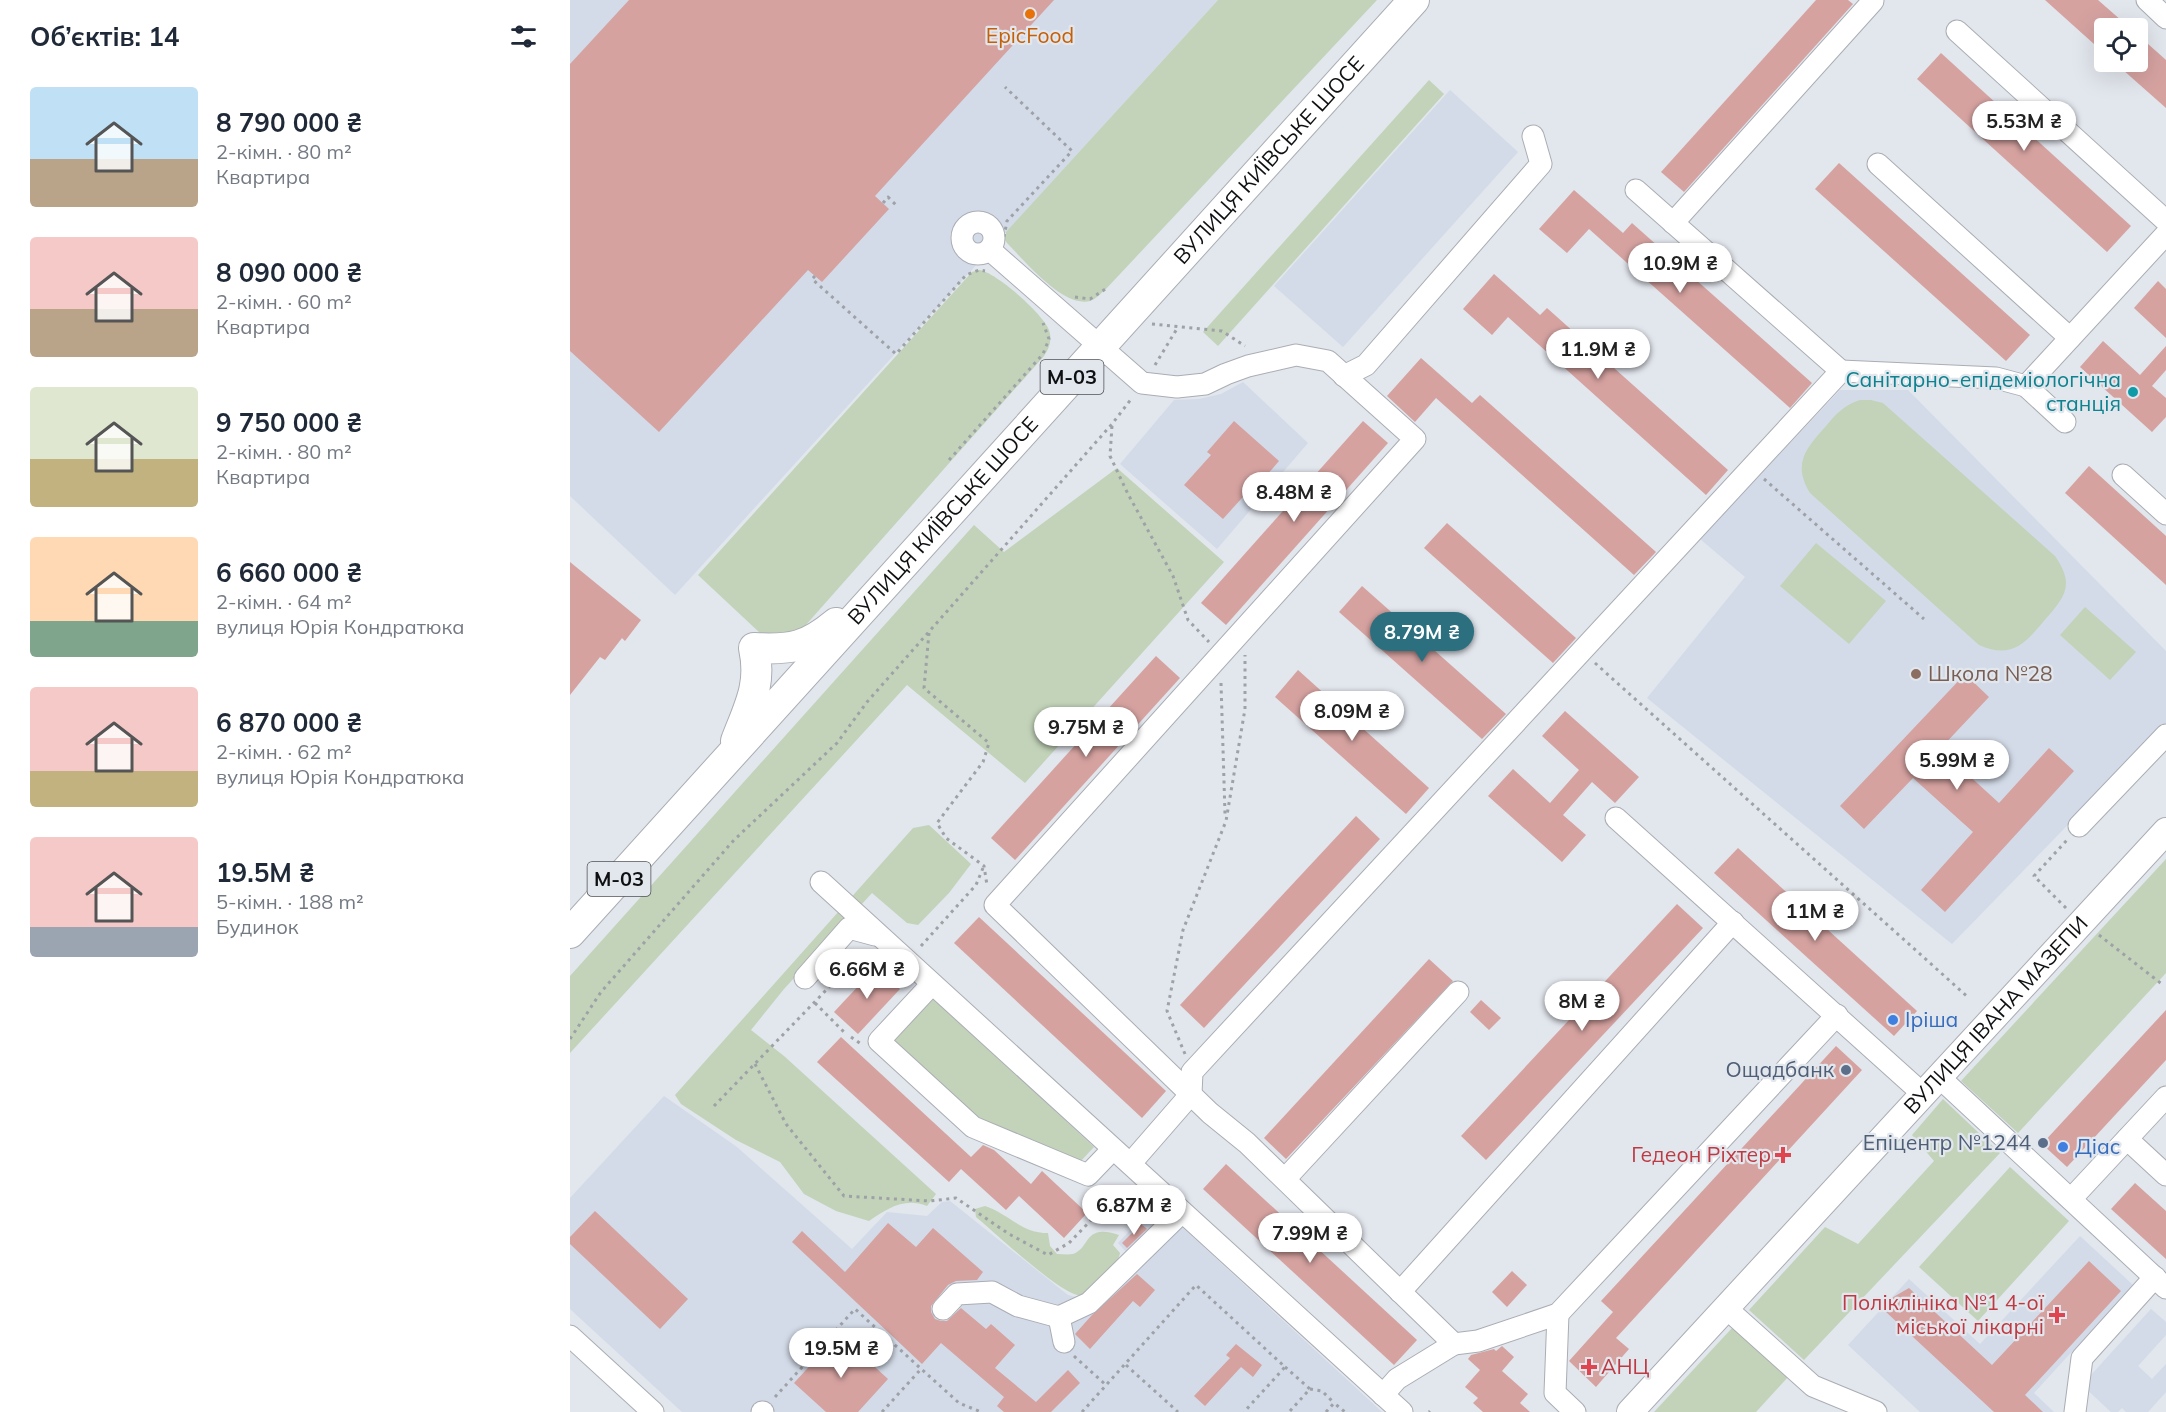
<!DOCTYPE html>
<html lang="uk">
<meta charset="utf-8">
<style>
:root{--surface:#fff;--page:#f6f6f7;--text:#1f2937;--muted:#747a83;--accent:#2c7080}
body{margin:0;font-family:Mulish,sans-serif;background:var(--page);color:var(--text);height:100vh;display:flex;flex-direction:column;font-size:22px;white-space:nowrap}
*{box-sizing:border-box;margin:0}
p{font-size:20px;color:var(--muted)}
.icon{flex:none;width:33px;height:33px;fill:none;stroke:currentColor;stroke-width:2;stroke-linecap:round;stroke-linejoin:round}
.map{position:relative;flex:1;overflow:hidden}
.drawer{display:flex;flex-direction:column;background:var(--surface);width:570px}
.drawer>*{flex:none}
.tools{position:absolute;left:1524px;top:18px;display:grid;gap:12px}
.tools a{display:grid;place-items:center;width:54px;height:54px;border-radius:6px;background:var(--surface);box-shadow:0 6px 24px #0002;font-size:30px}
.price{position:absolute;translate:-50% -51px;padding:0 14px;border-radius:21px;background:#fff;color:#222;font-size:20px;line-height:39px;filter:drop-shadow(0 2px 3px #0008)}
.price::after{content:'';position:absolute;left:50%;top:36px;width:18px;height:14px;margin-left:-9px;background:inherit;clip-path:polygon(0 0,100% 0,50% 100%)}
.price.active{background:var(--accent);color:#fff}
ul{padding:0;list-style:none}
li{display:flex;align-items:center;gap:18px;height:150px;padding:0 30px}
li span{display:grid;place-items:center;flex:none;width:168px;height:120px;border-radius:6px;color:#555}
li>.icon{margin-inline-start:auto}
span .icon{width:72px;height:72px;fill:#fffc;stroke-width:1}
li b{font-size:26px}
h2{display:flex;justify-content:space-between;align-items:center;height:72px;padding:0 30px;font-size:26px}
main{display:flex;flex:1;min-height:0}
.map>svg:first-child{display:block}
.built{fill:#d3dbe8}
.green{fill:#c2d3b9}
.building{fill:#d5a2a0}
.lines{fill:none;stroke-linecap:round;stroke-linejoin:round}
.minor-casing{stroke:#aaadb4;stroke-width:23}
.major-casing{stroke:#aaadb4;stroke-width:28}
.highway-casing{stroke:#aaadb4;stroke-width:32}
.path{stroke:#9ea1a6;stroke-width:3;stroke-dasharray:3 4.5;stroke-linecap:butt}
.minor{stroke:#fff;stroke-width:21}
.major{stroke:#fff;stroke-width:26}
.highway{stroke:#fff;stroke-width:30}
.food-dot{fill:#e8710a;stroke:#e2e6ed;stroke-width:2}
.culture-dot{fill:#0f9aa8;stroke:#e2e6ed;stroke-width:2}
.education-dot{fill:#8d6e63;stroke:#e2e6ed;stroke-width:2}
.shop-dot{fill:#3f7fe0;stroke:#e2e6ed;stroke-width:2}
.service-dot{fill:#5c6f8a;stroke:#e2e6ed;stroke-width:2}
.health-dot{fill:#e0444e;stroke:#e2e6ed;stroke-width:2}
.labels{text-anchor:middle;stroke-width:4.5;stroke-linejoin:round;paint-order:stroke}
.shield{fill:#e2e6ed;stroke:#4e5054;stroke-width:1.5}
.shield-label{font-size:20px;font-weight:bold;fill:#0e1012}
.food-label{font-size:21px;fill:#c56008;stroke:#e2e6ed}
.street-label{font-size:21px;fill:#0e1012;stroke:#e2e6ed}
.culture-label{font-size:21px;fill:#0d838f;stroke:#e2e6ed;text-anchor:end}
.education-label{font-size:21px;fill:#785e54;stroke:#e2e6ed;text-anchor:start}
.shop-label{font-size:21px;fill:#366cbe;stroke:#e2e6ed;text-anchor:start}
.service-label{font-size:21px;fill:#4e5e75;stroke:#e2e6ed;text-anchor:end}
.health-label{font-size:21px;fill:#be3a42;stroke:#e2e6ed;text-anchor:end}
</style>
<main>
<section class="drawer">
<h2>Об’єктів: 14<svg class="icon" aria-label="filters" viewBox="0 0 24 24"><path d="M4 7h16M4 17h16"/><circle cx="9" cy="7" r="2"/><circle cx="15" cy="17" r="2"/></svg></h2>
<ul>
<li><span style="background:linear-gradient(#bfe0f5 60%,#b9a48a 0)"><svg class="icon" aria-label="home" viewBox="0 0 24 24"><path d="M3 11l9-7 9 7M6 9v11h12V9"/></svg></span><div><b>8 790 000 ₴</b><p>2-кімн. · 80 m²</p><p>Квартира</p></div></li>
<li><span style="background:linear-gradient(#f6c9c9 60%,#b9a48a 0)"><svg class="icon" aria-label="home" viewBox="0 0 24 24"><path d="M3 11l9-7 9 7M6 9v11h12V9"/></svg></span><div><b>8 090 000 ₴</b><p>2-кімн. · 60 m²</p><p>Квартира</p></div></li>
<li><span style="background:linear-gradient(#dfe7d0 60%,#c2b280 0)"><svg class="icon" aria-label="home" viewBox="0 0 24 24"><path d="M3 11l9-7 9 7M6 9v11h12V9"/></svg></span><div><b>9 750 000 ₴</b><p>2-кімн. · 80 m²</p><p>Квартира</p></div></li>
<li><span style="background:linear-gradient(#ffd9b3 70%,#7fa58c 0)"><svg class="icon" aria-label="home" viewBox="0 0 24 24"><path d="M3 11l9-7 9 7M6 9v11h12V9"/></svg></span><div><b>6 660 000 ₴</b><p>2-кімн. · 64 m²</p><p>вулиця Юрія Кондратюка</p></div></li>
<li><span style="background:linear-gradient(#f6c9c9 70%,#c2b280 0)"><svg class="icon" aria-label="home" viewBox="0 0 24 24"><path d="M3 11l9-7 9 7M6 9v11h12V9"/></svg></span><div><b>6 870 000 ₴</b><p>2-кімн. · 62 m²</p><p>вулиця Юрія Кондратюка</p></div></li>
<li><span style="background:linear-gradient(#f6c9c9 75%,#9aa5b1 0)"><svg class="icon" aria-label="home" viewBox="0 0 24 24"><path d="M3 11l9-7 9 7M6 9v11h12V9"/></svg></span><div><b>19.5M ₴</b><p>5-кімн. · 188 m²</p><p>Будинок</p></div></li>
</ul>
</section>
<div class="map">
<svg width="1596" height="1412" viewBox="0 0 1596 1412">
<rect width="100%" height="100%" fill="#e2e6ed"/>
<!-- built -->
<g class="built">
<polygon points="0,0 648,0 105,595 0,496"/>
<polygon points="880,90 948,152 773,347 704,286"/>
<polygon points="673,382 738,443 647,549 550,464 604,400 629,399 651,394"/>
<polygon points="1270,390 1338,390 1596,651 1596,724 1382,944 1077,698 1175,577 1130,539"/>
<polygon points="94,1096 167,1147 282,1249 317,1212 357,1216 372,1202 380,1201 498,1295 509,1298 559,1255 548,1243 586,1203 812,1412 112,1412 0,1309 0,1198"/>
<polygon points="1510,1236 1563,1285 1464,1393 1484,1412 1350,1412 1278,1345 1339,1279 1410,1344"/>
<polygon points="1581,1309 1596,1322 1596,1335 1568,1366 1582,1379 1596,1364 1596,1392 1578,1412 1556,1412 1552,1408 1548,1412 1541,1412 1512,1385"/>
</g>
<!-- green -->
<g class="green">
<path d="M648,0H807L535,290C531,293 525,300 520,301C493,308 454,260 437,243L435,240L436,232Z"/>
<polygon points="859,80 874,94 648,346 633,332"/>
<path d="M409,270C426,272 473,314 479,330C482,340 480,347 474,356L227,635L202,639L190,633L128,575L402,272Z"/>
<path d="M1290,400H1301L1313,403L1485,556C1506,586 1494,598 1473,622C1454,645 1440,659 1409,645L1240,493C1222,464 1236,448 1256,426C1266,414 1274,405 1290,400Z"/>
<polygon points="547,468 654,562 455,783 337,685 0,1053 0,976 404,525 434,552"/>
<polygon points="1246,543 1316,601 1279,644 1210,586"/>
<polygon points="1515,607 1566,652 1540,680 1490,635"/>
<path d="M359,825L401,864L379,893L348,925L337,923L302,893L214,989L181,1030L214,1056L366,1194L357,1206C334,1197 317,1209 299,1221L266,1211L234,1194L210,1162L166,1140L111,1104L105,1095L343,828Z"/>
<polygon points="1596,859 1596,973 1448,1133 1391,1081"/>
<polygon points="363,998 524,1147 510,1162 407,1120 323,1042"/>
<polygon points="1373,1099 1430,1153 1234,1360 1179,1310 1255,1227 1288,1244 1364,1161 1342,1135"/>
<polygon points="1440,1167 1499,1221 1408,1321 1349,1267"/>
<path d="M415,1206C439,1214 451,1233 478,1233L480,1246L487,1254C492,1254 498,1255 503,1254C521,1248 513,1223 549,1235L543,1245L550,1253C547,1266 542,1270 533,1279C527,1285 519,1294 510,1295C493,1297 422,1230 406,1217L405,1209Z"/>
<polygon points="1163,1327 1218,1377 1186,1412 1084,1412"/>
</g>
<!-- building -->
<g class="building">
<polygon points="59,0 484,0 305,196 319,209 252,282 238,270 89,432 0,351 0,64"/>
<polygon points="1246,0 1278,0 1283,4 1114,192 1091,172"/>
<polygon points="1475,0 1528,0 1560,28 1534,28 1534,53"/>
<polygon points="1568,35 1596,60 1596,108 1544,62 1568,62"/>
<polygon points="1371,53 1561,226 1537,252 1347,79"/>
<polygon points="1269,163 1460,335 1436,361 1245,189"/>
<polygon points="1004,190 1053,233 1062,223 1242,383 1220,408 1019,229 997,253 969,229"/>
<polygon points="924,274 970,315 977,308 1158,470 1136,495 938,317 922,335 893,309"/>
<polygon points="1588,281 1596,289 1596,338 1564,308"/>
<polygon points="1533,341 1570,375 1596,346 1596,370 1582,386 1596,398 1596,417 1582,432 1510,367"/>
<polygon points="851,358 902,403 910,395 1086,552 1064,575 866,398 845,422 817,396"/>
<polygon points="664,421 709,461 683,491 680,489 653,519 614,485 641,455 637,452"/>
<polygon points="793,421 818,443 656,625 631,603"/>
<polygon points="1519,466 1596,536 1596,585 1495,493"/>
<polygon points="877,523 1006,638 983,663 854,548"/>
<polygon points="0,562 71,620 55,641 52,638 35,660 30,657 0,695"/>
<polygon points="792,586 936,714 912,739 769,612"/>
<polygon points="586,656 610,678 445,860 421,838"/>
<polygon points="728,670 859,788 836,814 705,697"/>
<polygon points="1395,674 1419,697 1370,749 1429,803 1479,748 1504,771 1375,912 1351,890 1403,832 1343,778 1294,829 1270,806"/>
<polygon points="995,711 1069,777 1045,803 1022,782 993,815 1016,835 992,862 918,796 943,769 980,803 1009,770 972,736"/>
<polygon points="786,816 810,839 634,1028 610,1005"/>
<polygon points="1168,848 1347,1011 1324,1036 1144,873"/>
<polygon points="1107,904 1133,928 916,1160 891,1136"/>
<polygon points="409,917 596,1091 572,1118 384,943"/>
<polygon points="859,959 883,981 716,1159 694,1138"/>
<polygon points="306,967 330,989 288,1034 264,1012"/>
<polygon points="911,1000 931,1018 919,1030 900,1012"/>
<polygon points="1596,1010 1596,1060 1497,1167 1472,1144"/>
<polygon points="271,1037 401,1157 413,1145 424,1150 461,1184 472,1171 517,1213 494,1238 449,1196 436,1210 391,1169 379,1182 247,1062"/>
<polygon points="1266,1046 1292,1070 1046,1338 1059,1349 1026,1387 999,1361 1043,1312 1031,1301"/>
<polygon points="656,1164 847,1340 824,1365 633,1189"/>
<polygon points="1565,1183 1596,1211 1596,1259 1541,1209"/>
<polygon points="25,1211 118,1299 90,1329 0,1244 0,1237"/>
<polygon points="318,1223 346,1247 363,1228 413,1272 407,1280 386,1281 378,1285 361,1306 361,1312 365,1319 371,1321 377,1321 391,1308 416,1329 421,1324 445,1345 425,1368 466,1402 498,1370 510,1383 481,1412 434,1412 427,1406 434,1397 371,1343 352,1364 222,1242 232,1231 275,1272"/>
<polygon points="571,1224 577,1229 557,1248 552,1243"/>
<polygon points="1519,1261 1551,1291 1455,1395 1473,1412 1424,1412 1316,1312 1313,1303 1339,1288 1422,1365"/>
<polygon points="942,1271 957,1285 937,1307 922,1292"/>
<polygon points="567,1274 585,1290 570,1307 563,1301 520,1349 505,1334 522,1315"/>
<polygon points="269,1334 318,1379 288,1412 256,1412 224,1383"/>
<polygon points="666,1344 692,1365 683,1377 671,1367 635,1406 624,1396 660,1358 656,1355"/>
<polygon points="932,1346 944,1357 932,1371 958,1394 950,1403 960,1412 913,1412 903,1403 908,1398 895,1387 910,1370 898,1359 901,1355 924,1349 926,1351"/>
</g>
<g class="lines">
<defs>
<g id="minor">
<polyline points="1577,0 1596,18"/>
<polyline points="1387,31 1596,221"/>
<polyline points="1308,164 1500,338"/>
<polyline points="1066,190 1271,371"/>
<circle cx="408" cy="238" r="16"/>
<polyline points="1103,223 1303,1 1301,0"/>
<polyline points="420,250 572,383 607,387 635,384 656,374 678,366 726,355 758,361 845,439 425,905 640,1113 677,1143 884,1344 908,1341 988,1314 1267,1015"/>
<polyline points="774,376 796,365 971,164 963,136"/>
<polyline points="1456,386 1495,422"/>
<polyline points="1553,475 1596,514"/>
<polyline points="1046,818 1353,1094"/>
<polyline points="1509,826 1596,735"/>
<polyline points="251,882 832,1412"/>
<polyline points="235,978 279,928 305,935"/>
<polyline points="362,984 309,1041 403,1127 518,1175 543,1149"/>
<polyline points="1369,1077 1596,1288"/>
<polyline points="1557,1139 1596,1175"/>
<polyline points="561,1163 621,1094 622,1072 1271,371 1426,378 1456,386 1596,234"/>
<polyline points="715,1179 888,992"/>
<polyline points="1501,1199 1596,1097"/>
<polyline points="830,1292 1163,922"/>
<polyline points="1156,1308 1243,1386 1306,1412"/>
<polyline points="373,1309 387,1294 422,1292 448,1306 489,1317 519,1303 612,1212"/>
<polyline points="988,1314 985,1393 1005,1412"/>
<polyline points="489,1317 494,1342"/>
<polyline points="0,1336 83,1412"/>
<polyline points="813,1395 827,1379 884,1344"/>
<polyline points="192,1412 193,1412"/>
<polyline points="1505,1412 1512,1358 1585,1277"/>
</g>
<g id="major">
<path id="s1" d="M1060,1412L1596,831"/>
</g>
<g id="highway">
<path d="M166,741C179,707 192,685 184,648C222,650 237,647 266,623"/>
<path id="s2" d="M0,933L844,0"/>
</g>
</defs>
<!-- minor casing -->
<use href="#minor" class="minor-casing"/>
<!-- major casing -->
<use href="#major" class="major-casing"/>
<!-- highway casing -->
<use href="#highway" class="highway-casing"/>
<!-- path -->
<g class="path">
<polyline points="313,203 318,197 326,205"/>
<polyline points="434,237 437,221 502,151 435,87"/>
<polyline points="245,276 242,279 326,354 396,275 409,270 415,271"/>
<polyline points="505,297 520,299 537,288"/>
<polyline points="582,324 652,331 675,346"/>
<polyline points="585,365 608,327"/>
<polyline points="542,426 540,456 558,494 603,576 618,620 639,642"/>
<polyline points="379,460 473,354 479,339 473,323"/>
<polyline points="1194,479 1354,619"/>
<polyline points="359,633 354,688 419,743 413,762 367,823 376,838 414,866 417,885"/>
<polyline points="1025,663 1399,998"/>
<polyline points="651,683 655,814"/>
<polyline points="1496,908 1464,876 1498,839"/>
<polyline points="1529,935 1593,985"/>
<polyline points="351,946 406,885 413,868"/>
<polyline points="245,1003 276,1034"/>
<polyline points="281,1037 291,1044"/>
<polyline points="0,1039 31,992 164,840 267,743 297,702 542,424 562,398"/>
<polyline points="615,1054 597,1011 613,930 656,821 675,709 675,655"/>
<polyline points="185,1064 216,1124 274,1196 360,1201 386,1198 439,1234 478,1255 499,1243 527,1214 527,1210 512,1193"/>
<polyline points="144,1106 293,952"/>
<polyline points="527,1214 536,1209 557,1203 577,1213"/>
<polyline points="504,1356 537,1386"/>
<polyline points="556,1365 608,1412"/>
<polyline points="715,1367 740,1389 719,1412"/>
<polyline points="740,1389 752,1391 764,1403"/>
<polyline points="205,1397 285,1309 389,1403 411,1412"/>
<polyline points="312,1412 351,1369"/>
<polyline points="512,1412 626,1285 715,1367 674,1412"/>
<polyline points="756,1412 764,1403 775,1412"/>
<polyline points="859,1412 860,1411"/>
</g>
<!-- minor -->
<use href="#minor" class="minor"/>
<!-- major -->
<use href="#major" class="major"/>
<!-- highway -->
<use href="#highway" class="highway"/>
</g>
<!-- markers -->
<circle class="food-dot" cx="460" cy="14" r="6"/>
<circle class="culture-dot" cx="1563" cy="392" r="6"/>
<circle class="education-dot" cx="1346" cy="674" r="6"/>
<g class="shop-dot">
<circle cx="1323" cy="1020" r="6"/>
<circle cx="1493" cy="1147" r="6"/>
</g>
<g class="service-dot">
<circle cx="1276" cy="1070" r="6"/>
<circle cx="1473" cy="1143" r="6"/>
</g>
<g class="health-dot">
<path d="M1210 1146h6v6h6v6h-6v6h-6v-6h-6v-6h6z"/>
<path d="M1484 1306h6v6h6v6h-6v6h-6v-6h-6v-6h6z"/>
<path d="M1016 1358h6v6h6v6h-6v6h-6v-6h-6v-6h6z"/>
</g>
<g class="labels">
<!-- shield labels -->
<g class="shield">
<rect x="470.5" y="360" width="63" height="34" rx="4.5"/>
<rect x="17.5" y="862" width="63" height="34" rx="4.5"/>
</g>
<g class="shield-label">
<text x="502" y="384">М-03</text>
<text x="49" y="886">М-03</text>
</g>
<!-- food labels -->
<g class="food-label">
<text x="460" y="43">EpicFood</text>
</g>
<!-- street labels -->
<g class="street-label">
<text dy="7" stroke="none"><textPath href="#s2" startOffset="1042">ВУЛИЦЯ КИЇВСЬКЕ ШОСЕ</textPath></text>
<text dy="7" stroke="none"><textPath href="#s2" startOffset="556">ВУЛИЦЯ КИЇВСЬКЕ ШОСЕ</textPath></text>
<text dy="7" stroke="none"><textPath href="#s1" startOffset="540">ВУЛИЦЯ ІВАНА МАЗЕПИ</textPath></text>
</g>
<!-- culture labels -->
<g class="culture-label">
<text x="1551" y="387">Санітарно-епідеміологічна<tspan x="1551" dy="24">станція</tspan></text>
</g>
<!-- education labels -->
<g class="education-label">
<text x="1358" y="681">Школа №28</text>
</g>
<!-- shop labels -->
<g class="shop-label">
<text x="1335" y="1027">Іріша</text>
<text x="1505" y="1154">Діас</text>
</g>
<!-- service labels -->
<g class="service-label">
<text x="1264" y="1077">Ощадбанк</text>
<text x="1461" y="1150">Епіцентр №1244</text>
</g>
<!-- health labels -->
<g class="health-label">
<text x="1201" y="1162">Гедеон Ріхтер</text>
<text x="1474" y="1310">Поліклініка №1 4-ої<tspan x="1474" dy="24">міської лікарні</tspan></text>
<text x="1031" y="1374" text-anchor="start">АНЦ</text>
</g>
</g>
</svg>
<div class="tools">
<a><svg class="icon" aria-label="locate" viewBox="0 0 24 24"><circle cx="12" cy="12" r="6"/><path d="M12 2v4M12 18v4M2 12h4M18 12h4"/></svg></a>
</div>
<b class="price" style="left:1454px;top:152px">5.53M ₴</b>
<b class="price" style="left:1110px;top:294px">10.9M ₴</b>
<b class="price" style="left:1028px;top:380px">11.9M ₴</b>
<b class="price" style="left:724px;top:523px">8.48M ₴</b>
<b class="price active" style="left:852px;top:663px">8.79M ₴</b>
<b class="price" style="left:782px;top:742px">8.09M ₴</b>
<b class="price" style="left:516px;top:758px">9.75M ₴</b>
<b class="price" style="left:1387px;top:791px">5.99M ₴</b>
<b class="price" style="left:1245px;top:942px">11M ₴</b>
<b class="price" style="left:297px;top:1000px">6.66M ₴</b>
<b class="price" style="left:1012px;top:1032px">8M ₴</b>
<b class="price" style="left:564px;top:1236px">6.87M ₴</b>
<b class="price" style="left:740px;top:1264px">7.99M ₴</b>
<b class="price" style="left:271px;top:1379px">19.5M ₴</b>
</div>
</main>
